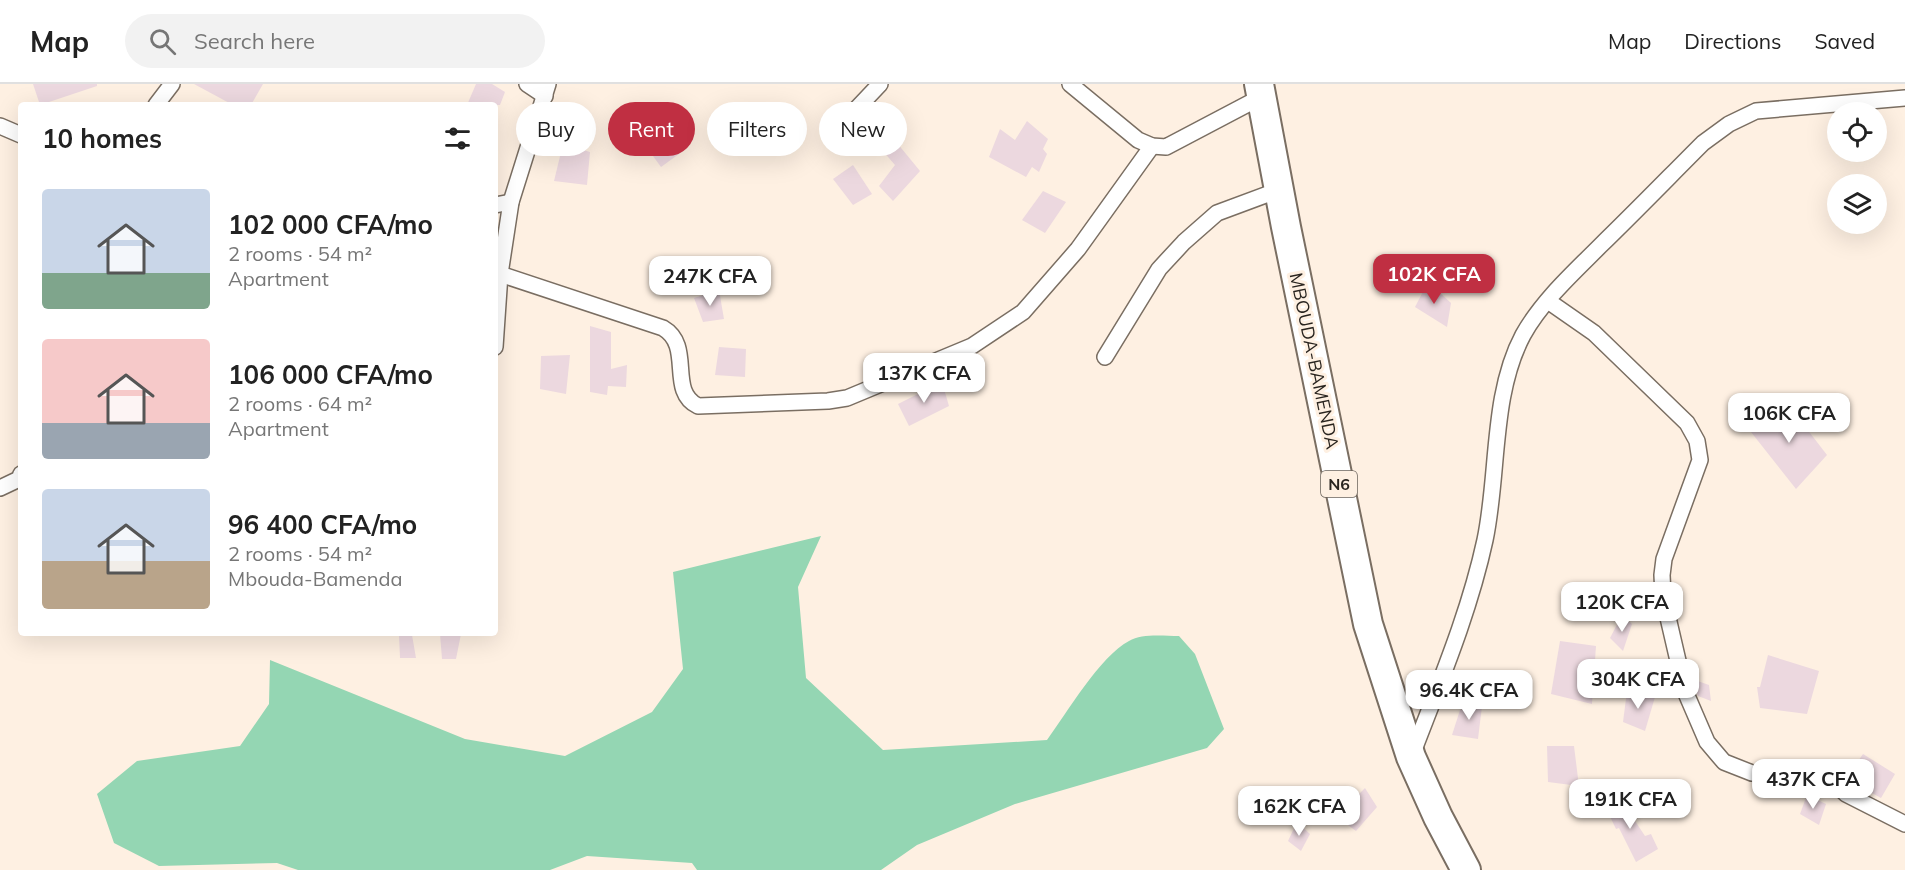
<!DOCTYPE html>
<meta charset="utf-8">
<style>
:root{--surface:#fff;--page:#f2f2f2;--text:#222;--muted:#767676;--line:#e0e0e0;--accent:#c02f42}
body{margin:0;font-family:Mulish,sans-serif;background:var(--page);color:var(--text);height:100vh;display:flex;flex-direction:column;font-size:22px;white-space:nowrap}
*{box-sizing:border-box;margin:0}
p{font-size:20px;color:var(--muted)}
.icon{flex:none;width:33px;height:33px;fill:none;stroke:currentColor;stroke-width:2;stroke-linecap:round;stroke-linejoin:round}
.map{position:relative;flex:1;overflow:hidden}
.sheet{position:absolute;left:18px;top:18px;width:480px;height:534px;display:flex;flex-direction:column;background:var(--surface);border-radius:6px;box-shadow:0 6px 24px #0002}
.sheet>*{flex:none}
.banner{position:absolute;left:516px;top:18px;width:570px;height:54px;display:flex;gap:12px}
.buttons{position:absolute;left:1827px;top:18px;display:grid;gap:12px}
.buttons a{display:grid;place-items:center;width:60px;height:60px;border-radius:50%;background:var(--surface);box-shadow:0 6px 24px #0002;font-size:30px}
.price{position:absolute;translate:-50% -51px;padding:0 14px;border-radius:12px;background:#fff;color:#222;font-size:20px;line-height:39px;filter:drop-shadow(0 2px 3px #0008)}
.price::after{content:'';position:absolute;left:50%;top:36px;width:18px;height:14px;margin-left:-9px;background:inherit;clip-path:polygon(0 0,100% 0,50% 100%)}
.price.current{background:var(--accent);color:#fff}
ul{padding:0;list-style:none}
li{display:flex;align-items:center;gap:18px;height:150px;padding:0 24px}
li span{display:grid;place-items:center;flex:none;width:168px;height:120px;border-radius:6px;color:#555}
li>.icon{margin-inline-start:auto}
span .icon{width:72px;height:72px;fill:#fffc;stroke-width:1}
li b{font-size:26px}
h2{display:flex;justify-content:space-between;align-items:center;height:72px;padding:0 24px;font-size:26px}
.chip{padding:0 21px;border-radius:27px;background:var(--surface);box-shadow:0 6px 24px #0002;font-size:21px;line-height:54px}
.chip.current{background:var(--accent);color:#fff}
header{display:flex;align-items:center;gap:36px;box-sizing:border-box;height:84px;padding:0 30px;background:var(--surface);border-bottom:2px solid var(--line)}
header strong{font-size:28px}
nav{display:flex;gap:33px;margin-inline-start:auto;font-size:21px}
.search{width:420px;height:54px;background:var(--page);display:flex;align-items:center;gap:15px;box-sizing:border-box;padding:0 21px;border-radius:33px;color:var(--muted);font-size:22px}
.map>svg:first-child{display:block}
.green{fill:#94d6b3}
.building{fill:#ecd8df}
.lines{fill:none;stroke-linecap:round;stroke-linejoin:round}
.street-casing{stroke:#7a6e62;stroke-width:18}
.highway-casing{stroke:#7a6e62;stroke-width:32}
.street{stroke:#fff;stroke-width:15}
.highway{stroke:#fff;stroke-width:28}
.labels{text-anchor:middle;stroke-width:6;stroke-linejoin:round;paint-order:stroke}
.shield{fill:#fef0e2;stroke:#69615a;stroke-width:1.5}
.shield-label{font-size:16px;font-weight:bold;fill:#29241f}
.street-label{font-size:18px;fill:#29241f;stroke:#fef0e2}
</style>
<header>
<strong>Map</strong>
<div class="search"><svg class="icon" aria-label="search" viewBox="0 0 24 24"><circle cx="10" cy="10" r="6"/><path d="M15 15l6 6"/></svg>Search here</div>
<nav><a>Map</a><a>Directions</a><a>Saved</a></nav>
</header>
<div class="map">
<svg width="1905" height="786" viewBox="0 0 1905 786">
<rect width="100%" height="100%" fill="#fef0e2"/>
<!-- green -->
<path class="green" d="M821,452L798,503L806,594L883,666L1047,656C1067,629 1100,572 1129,557C1142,549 1164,552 1179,552L1195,570L1224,645L1207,664L1015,720L917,761L881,786H697L692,779L587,772L550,786H298L277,779L159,782L114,759L97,710L137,677L240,662L269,620L270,576L465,655L565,672L652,628L683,585L673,488Z"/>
<!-- building -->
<g class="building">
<polygon points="33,0 97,0 97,2 40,21"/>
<polygon points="194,0 263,0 251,21 233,21"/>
<polygon points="476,0 492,0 505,8 500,21 467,21"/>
<polygon points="886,28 906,52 897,59 920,87 893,117 879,102 895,81 870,52"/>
<polygon points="1027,37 1048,55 1043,65 1047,70 1039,88 1032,83 1026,93 989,73 1000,45 1015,56"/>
<polygon points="665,47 683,67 661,83 645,61"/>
<polygon points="563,60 590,68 587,101 554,97"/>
<polygon points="853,81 872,110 853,121 833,95"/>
<polygon points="1043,107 1066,118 1045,149 1022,136"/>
<polygon points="1462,173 1481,189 1470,204 1443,190"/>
<polygon points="1428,198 1451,219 1447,243 1415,223"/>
<polygon points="719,206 724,235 703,238 694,214"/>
<polygon points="590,242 611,248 611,285 627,281 626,303 608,302 607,311 590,308"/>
<polygon points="719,263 746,265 745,293 715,291"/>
<polygon points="570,271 566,310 540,305 541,272"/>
<polygon points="942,298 949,322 909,342 898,320"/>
<polygon points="1787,319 1827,371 1796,405 1747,343"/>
<polygon points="1622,531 1632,540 1623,567 1610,554"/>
<polygon points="440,550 461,550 456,575 442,575"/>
<polygon points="399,551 412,551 416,574 400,574"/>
<polygon points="1560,557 1596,562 1592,620 1551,610"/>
<polygon points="1768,571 1819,587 1807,630 1760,624 1757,603 1760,603"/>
<polygon points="1692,595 1709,601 1711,617 1698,612"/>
<polygon points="1627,607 1655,613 1645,647 1623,638"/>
<polygon points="1483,614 1478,655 1452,651 1460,626"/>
<polygon points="1547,662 1574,662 1579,702 1548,698"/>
<polygon points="1863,670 1895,690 1881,714 1846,695"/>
<polygon points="1365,704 1377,723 1356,747 1337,733"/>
<polygon points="1807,711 1826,720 1819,741 1800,730"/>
<polygon points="1619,713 1645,752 1651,750 1658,765 1636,778 1619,744 1616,745 1603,718"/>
<polygon points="1297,738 1310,750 1301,767 1288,757"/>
</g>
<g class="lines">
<defs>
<g id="street">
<polyline points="527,0 545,12"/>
<polyline points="1070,0 1138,56 1152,62 1166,63 1261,13"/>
<polyline points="156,21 172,0"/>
<polyline points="845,37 880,0"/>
<polyline points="0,42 21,51"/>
<polyline points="495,121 511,118"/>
<path d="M500,190L663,244C694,262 667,307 698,322L828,317L847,314L972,262L1023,228L1078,165L1152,62"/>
<polyline points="1548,217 1594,249 1687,339 1697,357 1700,376 1664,475 1662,491 1663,512 1685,607 1707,658 1724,678 1752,689 1831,696 1846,710 1905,740"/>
<polyline points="495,263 500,190 511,118 548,0"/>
<polyline points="1105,273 1159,185 1184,158 1217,129 1279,106"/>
<polyline points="0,404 19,395 21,390"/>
<path d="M1412,671C1439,600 1469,530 1485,456C1499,390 1491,311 1523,251C1542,217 1573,189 1600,162C1635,128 1669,93 1703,59L1729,40L1756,27L1905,14"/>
</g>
<polyline id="highway" points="1259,0 1286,143 1368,540 1411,673 1438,733 1466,786"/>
</defs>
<!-- street casing -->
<use href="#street" class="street-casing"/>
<!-- highway casing -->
<use href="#highway" class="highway-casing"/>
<!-- street -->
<use href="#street" class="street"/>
<!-- highway -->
<use href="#highway" class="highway"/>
</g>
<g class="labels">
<!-- shield labels -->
<rect class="shield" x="1321" y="387" width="36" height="26" rx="4.5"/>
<g class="shield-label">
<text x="1339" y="406">N6</text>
</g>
<!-- street labels -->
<g class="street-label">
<text transform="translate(1314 277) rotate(78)" y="6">MBOUDA-BAMENDA</text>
</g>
</g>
</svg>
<div class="buttons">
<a><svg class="icon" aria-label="locate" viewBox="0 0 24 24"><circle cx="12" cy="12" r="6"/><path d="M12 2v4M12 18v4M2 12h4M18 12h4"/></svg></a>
<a><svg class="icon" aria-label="layers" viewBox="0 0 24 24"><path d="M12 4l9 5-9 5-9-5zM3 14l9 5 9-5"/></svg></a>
</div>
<b class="price current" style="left:1434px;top:221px">102K CFA</b>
<b class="price" style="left:710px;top:223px">247K CFA</b>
<b class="price" style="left:924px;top:320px">137K CFA</b>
<b class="price" style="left:1789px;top:360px">106K CFA</b>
<b class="price" style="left:1622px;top:549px">120K CFA</b>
<b class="price" style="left:1638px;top:626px">304K CFA</b>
<b class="price" style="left:1469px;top:637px">96.4K CFA</b>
<b class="price" style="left:1813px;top:726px">437K CFA</b>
<b class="price" style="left:1630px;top:746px">191K CFA</b>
<b class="price" style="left:1299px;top:753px">162K CFA</b>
<div class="banner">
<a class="chip">Buy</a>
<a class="chip current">Rent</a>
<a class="chip">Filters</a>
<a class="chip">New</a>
</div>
<section class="sheet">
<h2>10 homes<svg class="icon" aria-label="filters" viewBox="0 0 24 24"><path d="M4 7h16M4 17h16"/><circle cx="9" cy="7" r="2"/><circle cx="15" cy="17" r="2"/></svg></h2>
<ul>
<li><span style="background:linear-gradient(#c9d6e8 70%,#7fa58c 0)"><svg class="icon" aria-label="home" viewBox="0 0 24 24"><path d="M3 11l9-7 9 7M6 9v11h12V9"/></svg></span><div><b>102 000 CFA/mo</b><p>2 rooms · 54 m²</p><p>Apartment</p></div></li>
<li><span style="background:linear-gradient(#f6c9c9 70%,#9aa5b1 0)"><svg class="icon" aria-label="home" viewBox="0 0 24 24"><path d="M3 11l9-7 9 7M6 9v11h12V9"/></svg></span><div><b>106 000 CFA/mo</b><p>2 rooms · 64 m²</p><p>Apartment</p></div></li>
<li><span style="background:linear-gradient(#c9d6e8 60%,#b9a48a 0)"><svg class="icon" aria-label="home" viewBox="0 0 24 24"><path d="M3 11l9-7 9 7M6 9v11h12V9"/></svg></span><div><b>96 400 CFA/mo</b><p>2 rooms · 54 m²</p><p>Mbouda-Bamenda</p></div></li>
</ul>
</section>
</div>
